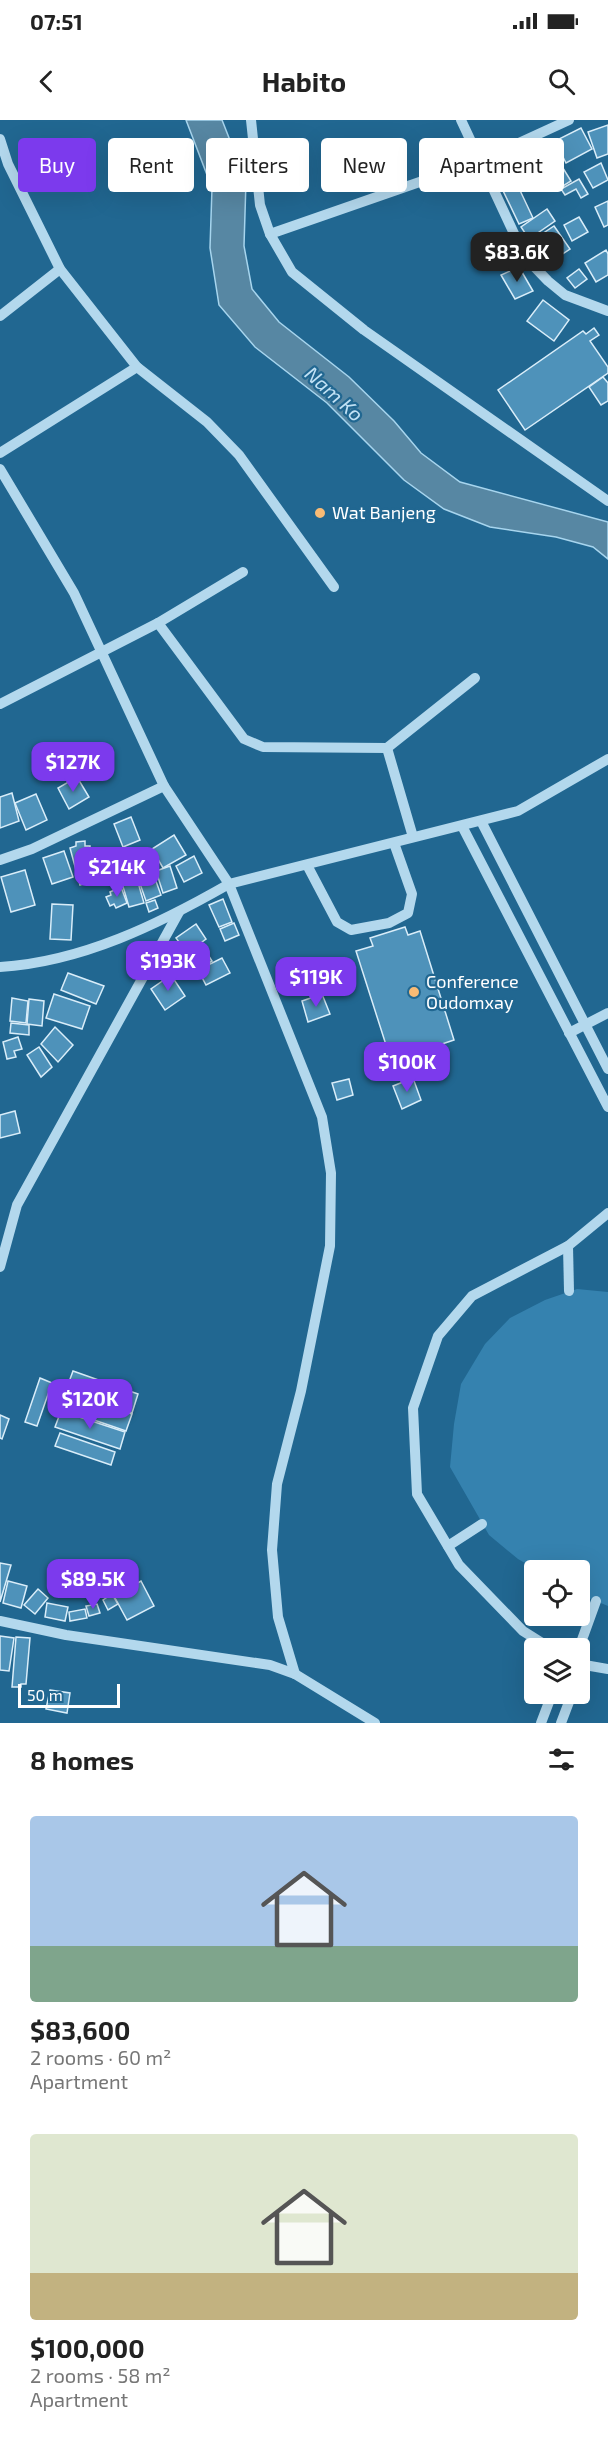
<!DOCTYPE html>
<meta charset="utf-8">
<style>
:root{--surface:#fff;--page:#f6f6f6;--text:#222;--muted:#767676;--accent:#7c3aed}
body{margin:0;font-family:"Exo 2",sans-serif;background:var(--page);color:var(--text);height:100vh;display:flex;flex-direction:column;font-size:22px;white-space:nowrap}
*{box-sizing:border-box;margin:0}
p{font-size:20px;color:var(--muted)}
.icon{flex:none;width:33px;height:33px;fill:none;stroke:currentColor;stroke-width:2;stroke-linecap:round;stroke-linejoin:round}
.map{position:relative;height:1603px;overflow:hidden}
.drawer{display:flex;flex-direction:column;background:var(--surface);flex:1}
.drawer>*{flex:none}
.hud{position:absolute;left:18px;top:18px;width:573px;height:54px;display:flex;gap:12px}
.fabs{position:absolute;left:524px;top:1440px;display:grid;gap:12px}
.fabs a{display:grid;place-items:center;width:66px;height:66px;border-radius:6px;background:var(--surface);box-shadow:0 6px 24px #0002;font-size:30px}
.scale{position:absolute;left:18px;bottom:15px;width:102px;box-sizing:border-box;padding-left:6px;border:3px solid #fff;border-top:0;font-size:16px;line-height:21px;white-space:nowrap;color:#fff;-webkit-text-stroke:4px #216791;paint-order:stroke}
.price{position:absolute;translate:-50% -51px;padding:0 14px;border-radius:12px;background:var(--accent);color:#fff;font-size:20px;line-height:39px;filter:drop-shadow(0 2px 3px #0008)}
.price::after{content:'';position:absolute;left:50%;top:36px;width:18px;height:14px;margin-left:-9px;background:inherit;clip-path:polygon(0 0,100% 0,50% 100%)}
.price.current{background:#222;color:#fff}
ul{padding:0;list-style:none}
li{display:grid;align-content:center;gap:12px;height:318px;padding:0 30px}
li span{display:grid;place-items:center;height:186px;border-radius:6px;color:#555}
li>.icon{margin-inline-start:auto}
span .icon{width:108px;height:108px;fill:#fffc;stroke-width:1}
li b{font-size:26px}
h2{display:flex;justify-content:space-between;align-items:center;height:72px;padding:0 30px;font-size:26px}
.pill{padding:0 21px;border-radius:6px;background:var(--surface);box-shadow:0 6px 24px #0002;font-size:21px;line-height:54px}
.pill.current{background:var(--accent);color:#fff}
.status{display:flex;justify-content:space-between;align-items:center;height:42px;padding:0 30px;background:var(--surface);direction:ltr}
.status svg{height:16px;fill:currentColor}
header{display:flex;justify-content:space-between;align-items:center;height:78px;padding:0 30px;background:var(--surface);font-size:27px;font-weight:700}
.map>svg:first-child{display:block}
.green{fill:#3582af}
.water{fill:#5787a3;stroke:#a7d5ee;stroke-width:1.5}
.building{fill:#4e92ba;stroke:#d9edf9;stroke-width:1.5}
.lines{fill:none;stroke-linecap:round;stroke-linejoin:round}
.minor{stroke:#b3d8ed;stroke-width:10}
.poi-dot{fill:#f9bb75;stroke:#216791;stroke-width:2}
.labels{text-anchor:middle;stroke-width:4.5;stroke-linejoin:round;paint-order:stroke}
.poi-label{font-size:18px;fill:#fff;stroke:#216791;text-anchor:start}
.water-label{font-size:20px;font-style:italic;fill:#c2e2f5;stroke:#216791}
</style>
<div class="status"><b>07:51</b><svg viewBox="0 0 49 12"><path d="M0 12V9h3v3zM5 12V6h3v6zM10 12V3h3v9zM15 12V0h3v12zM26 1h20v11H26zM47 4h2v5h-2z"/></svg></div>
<header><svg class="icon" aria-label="back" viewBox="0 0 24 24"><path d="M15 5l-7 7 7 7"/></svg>Habito<svg class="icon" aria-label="search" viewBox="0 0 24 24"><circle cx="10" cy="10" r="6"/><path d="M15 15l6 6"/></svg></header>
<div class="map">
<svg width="608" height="1603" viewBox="0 0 608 1603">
<rect width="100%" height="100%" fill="#216791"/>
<!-- green -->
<polygon class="green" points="577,1169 608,1172 608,1486 579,1474 579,1450 537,1450 518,1439 489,1415 450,1347 454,1304 461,1264 485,1224 510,1198 545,1180"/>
<!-- water -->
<polygon class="water" points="186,0 222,0 246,61 244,126 252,169 279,202 349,257 394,301 421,333 460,362 608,402 608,439 593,427 556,417 490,407 444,389 404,360 327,283 255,227 219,185 210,128 212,68"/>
<!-- building -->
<g class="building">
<polygon points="608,5 608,34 597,38 588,12"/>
<polygon points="581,8 592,29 566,43 555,21"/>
<polygon points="545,33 550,40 554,37 556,41 558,40 571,61 555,71 550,63 545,66 539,50 532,54 527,44"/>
<polygon points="601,43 608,60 593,68 584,52"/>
<polygon points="509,47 533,98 519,104 495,54"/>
<polygon points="579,59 588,74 581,78 576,69 565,75 561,69"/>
<polygon points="608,81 608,105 604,107 595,87"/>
<polygon points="547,89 555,101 529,119 521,107"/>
<polygon points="579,97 588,112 572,121 564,105"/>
<polygon points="554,106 570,129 546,145 530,122"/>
<polygon points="606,130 608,134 608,155 596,162 585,143"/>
<polygon points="519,147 533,171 515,179 501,155"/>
<polygon points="579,149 587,159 575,168 567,158"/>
<polygon points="543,180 569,200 554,221 527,201"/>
<polygon points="594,208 599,215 590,221 608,247 608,253 525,310 498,270 583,211 586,214"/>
<polygon points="603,257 608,263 608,281 601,285 589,267"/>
<polygon points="77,657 89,677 69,689 58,668"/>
<polygon points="12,673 19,701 0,708 0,677"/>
<polygon points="36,674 47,700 26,710 15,683"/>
<polygon points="131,697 140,720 123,727 114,704"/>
<polygon points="174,715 186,735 163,748 152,729"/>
<polygon points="85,721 85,726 90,726 90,733 92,732 97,750 95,752 99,759 80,765 70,728 76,726 76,722"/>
<polygon points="64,731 73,757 52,764 43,738"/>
<polygon points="194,736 202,753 184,762 176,746"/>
<polygon points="170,746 177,768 163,773 156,751"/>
<polygon points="25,750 35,785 11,792 1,757"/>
<polygon points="153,753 161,775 146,781 138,758"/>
<polygon points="137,759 144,783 129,787 122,763"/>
<polygon points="121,767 127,783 116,788 114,784 110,786 106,777 111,775 110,772"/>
<polygon points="223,779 232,802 219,807 209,785"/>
<polygon points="155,780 158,788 149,792 146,783"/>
<polygon points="52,784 73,785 71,820 50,819"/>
<polygon points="234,803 239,815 225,821 220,809"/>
<polygon points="196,804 206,819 187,833 176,818"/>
<polygon points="405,807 408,815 420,811 454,920 442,924 444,930 413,940 411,934 399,938 395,925 387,928 356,831 373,826 370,818"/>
<polygon points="205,830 212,841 198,850 191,839"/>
<polygon points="222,838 230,853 206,865 198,850"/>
<polygon points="68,853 104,866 96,884 61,870"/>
<polygon points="171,855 185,876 165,890 151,869"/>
<polygon points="54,874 90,886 82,909 46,898"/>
<polygon points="322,874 330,894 308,902 302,881"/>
<polygon points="12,878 28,881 26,903 10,901"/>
<polygon points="29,879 44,881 42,906 27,904"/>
<polygon points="11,903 29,905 29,915 10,913"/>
<polygon points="55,907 73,925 58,942 41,924"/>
<polygon points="18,917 22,929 14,931 16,937 7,939 3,922"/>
<polygon points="39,927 52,947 41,957 27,935"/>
<polygon points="413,958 421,980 402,989 393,966"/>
<polygon points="349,959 353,975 337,980 332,963"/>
<polygon points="15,991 20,1013 0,1018 0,995"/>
<polygon points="73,1251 138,1274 132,1293 66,1270"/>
<polygon points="40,1258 52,1263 37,1306 25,1302"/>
<polygon points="68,1272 132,1294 126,1311 62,1289"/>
<polygon points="61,1291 125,1312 120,1329 55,1307"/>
<polygon points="0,1295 9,1299 2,1319 0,1318"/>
<polygon points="60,1313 115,1332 111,1345 55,1326"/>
<polygon points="0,1443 11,1445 0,1482"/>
<polygon points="8,1461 27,1466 21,1488 3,1483"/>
<polygon points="141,1461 154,1486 127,1500 114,1476"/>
<polygon points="38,1469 48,1478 35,1494 24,1485"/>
<polygon points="112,1474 118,1484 108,1490 103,1480"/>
<polygon points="47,1483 68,1487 65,1501 45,1497"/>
<polygon points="97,1484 100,1493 89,1496 86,1486"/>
<polygon points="85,1489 87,1498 70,1501 69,1492"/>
<polygon points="0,1516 14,1518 9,1551 0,1550"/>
<polygon points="16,1517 30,1518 26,1564 21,1564 21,1567 12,1567"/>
<polygon points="50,1570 70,1573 67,1593 46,1589"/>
</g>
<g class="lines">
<!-- minor -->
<g class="minor">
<polyline points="251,0 260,85 270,114 292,152 364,210 608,381"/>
<polyline points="461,0 525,137 548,161 565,175 608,191"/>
<polyline points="0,19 8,44 60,149 137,247 207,302 239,335 334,467"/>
<polyline points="270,114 480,41 569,0"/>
<polyline points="0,196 60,149"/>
<polyline points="0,333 137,247"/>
<polyline points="0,349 74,473 164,666 229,764 518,691 608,639"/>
<polyline points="158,503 244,619 263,627 387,628 475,558"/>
<polyline points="0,584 158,503 243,452"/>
<polyline points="387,628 413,717"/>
<polyline points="481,701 608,949"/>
<polyline points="462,706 608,987"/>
<polyline points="0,740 32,729 164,666"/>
<polyline points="307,745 337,802 351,810 389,803 408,793 412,774 394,723"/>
<path d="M0,847C82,842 159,804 229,764L322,997L331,1053L330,1126L301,1271L277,1364L272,1430L278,1497L295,1554"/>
<polyline points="569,913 608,893"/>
<polyline points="568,1126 569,1171"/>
<polyline points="0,1147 17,1085 179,792"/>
<polyline points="448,1426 482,1404"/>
<polyline points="0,1501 66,1515 270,1545 295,1554 375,1603"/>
<polyline points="550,1528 523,1511 459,1445 417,1374 413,1288 438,1216 472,1176 568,1126 608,1093"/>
<polyline points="579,1528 596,1481"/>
<polyline points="579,1544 608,1549"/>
<polyline points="541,1603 552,1574"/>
<polyline points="561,1603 572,1574"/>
</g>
</g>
<!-- markers -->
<g class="poi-dot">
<circle cx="320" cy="393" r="6"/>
<circle cx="414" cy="872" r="6"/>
</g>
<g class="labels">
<!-- poi labels -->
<g class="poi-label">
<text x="332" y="399">Wat Banjeng</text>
<text x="426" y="868">Conference<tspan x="426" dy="21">Oudomxay</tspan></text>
</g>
<!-- water labels -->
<g class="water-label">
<text transform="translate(334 274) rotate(42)" y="7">Nam Ko</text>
</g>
</g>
</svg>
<div class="fabs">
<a><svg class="icon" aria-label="locate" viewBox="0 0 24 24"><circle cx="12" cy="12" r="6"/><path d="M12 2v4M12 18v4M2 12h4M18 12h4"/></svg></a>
<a><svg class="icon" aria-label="layers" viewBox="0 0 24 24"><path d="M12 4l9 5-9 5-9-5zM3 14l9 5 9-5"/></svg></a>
</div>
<div class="scale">50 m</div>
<b class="price current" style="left:517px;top:163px">$83.6K</b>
<b class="price" style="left:73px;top:673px">$127K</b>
<b class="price" style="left:117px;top:778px">$214K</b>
<b class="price" style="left:168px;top:872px">$193K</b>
<b class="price" style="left:316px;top:888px">$119K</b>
<b class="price" style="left:407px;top:973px">$100K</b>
<b class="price" style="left:90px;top:1310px">$120K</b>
<b class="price" style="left:93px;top:1490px">$89.5K</b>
<div class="hud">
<a class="pill current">Buy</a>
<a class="pill">Rent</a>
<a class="pill">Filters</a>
<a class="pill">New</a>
<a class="pill">Apartment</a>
</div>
</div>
<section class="drawer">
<h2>8 homes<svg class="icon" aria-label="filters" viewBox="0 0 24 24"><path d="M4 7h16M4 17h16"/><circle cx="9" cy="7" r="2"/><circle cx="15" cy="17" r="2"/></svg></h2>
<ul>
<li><span style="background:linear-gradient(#a9c7e8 70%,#7fa58c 0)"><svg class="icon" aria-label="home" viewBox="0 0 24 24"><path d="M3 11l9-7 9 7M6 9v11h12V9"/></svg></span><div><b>$83,600</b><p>2 rooms · 60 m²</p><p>Apartment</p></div></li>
<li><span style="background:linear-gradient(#dfe7d0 75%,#c2b280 0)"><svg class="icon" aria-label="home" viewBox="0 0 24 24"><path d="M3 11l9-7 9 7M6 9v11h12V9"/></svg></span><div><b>$100,000</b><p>2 rooms · 58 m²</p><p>Apartment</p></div></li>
</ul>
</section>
